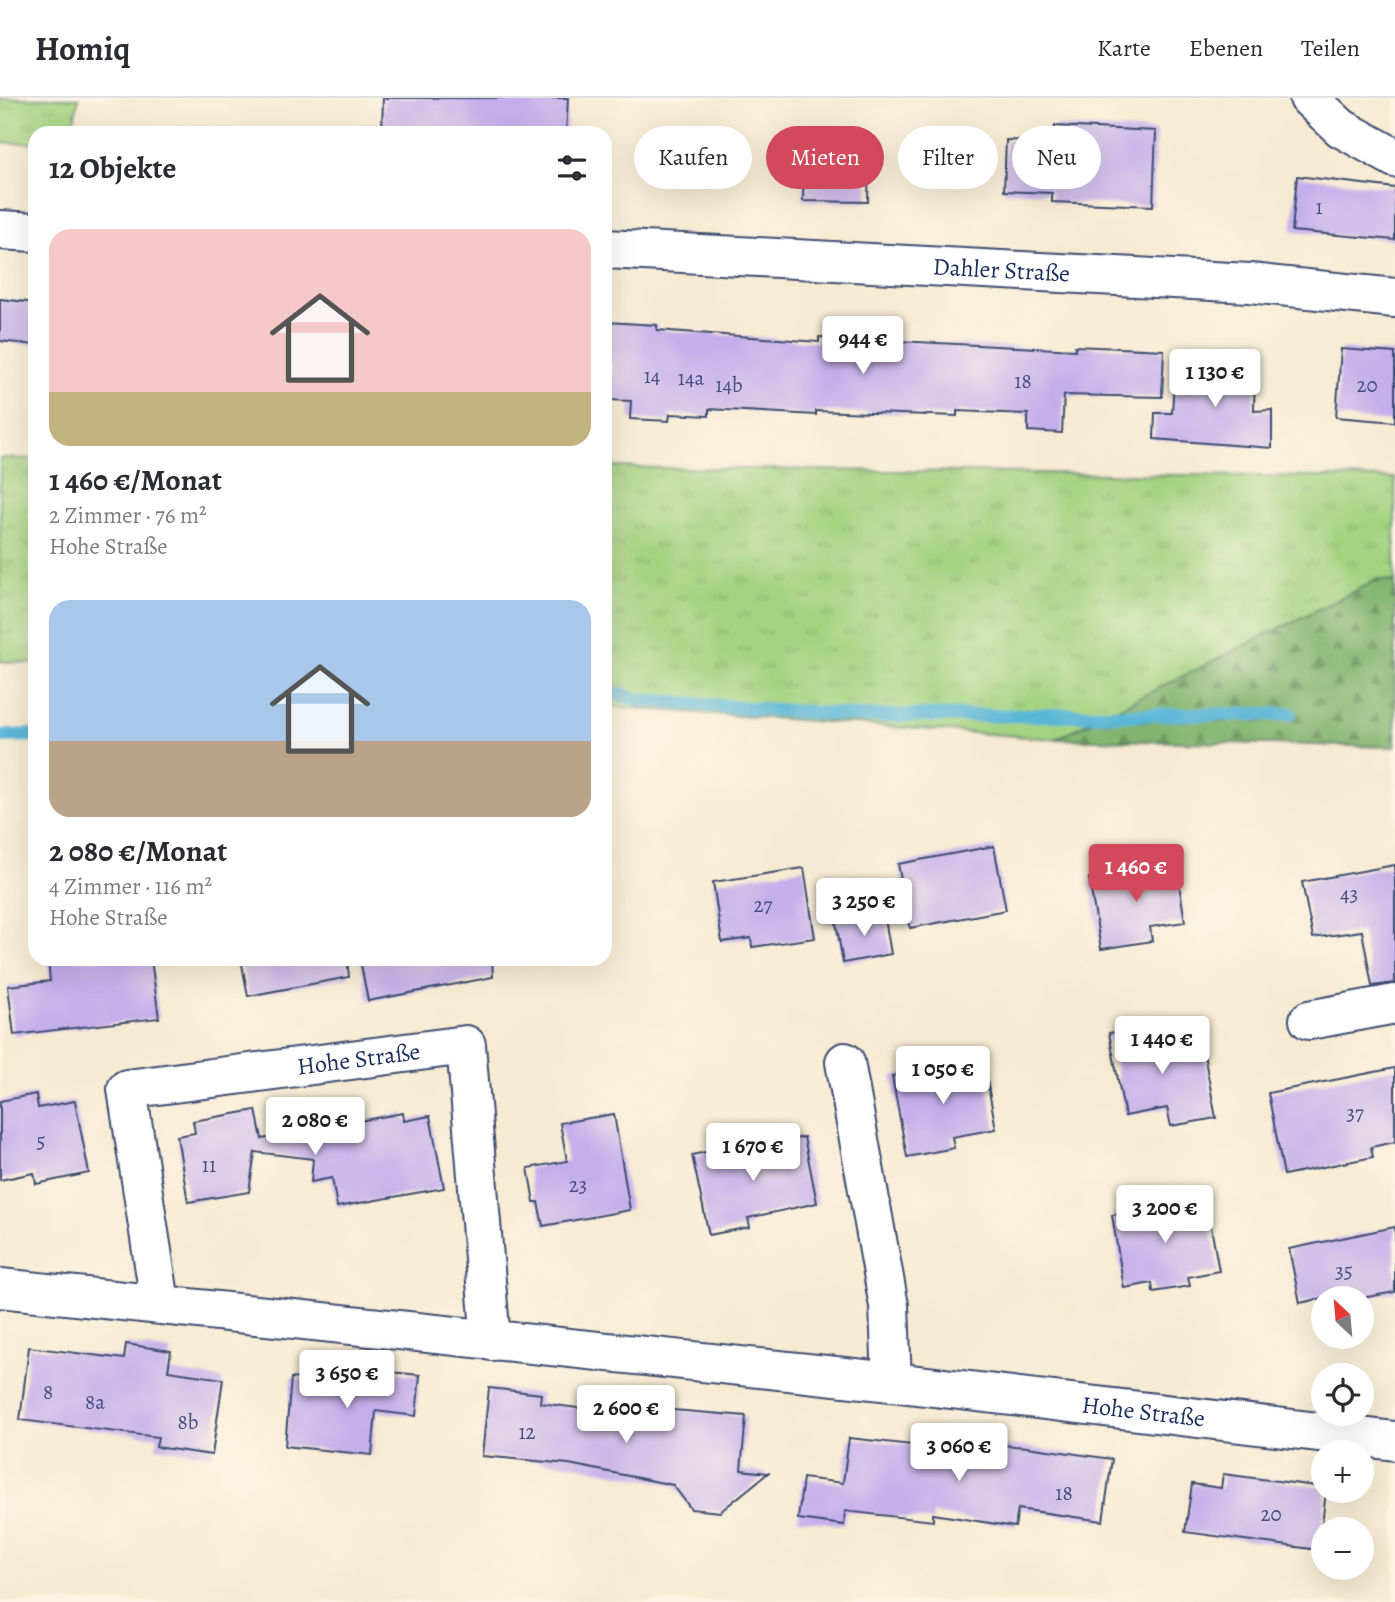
<!DOCTYPE html>
<html lang="de">
<meta charset="utf-8">
<style>
:root{--surface:#fff;--page:#f2f2f3;--text:#2b2b33;--muted:#7c7c81;--line:#e1e1e2;--accent:#d1495b}
body{margin:0;font-family:Alegreya,serif;background:var(--page);color:var(--text);height:100vh;display:flex;flex-direction:column;font-size:26px;white-space:nowrap}
*{box-sizing:border-box;margin:0}
p{font-size:23px;color:var(--muted)}
.icon{flex:none;width:38px;height:38px;fill:none;stroke:currentColor;stroke-width:2;stroke-linecap:round;stroke-linejoin:round}
.map{position:relative;flex:1;overflow:hidden}
.sheet{position:absolute;left:28px;top:28px;width:584px;height:840px;display:flex;flex-direction:column;background:var(--surface);border-radius:21px;box-shadow:0 7px 28px #0002}
.sheet>*{flex:none}
.banner{position:absolute;left:634px;top:28px;width:656px;height:63px;display:flex;gap:14px}
.needle{width:46px;rotate:334deg}
.buttons{position:absolute;left:1311px;top:1188px;display:grid;gap:14px}
.buttons a{display:grid;place-items:center;width:63px;height:63px;border-radius:50%;background:var(--surface);box-shadow:0 7px 28px #0002;font-size:35px}
.price{position:absolute;translate:-50% -60px;padding:0 16px;border-radius:7px;background:#fff;color:#222;font-size:23px;line-height:46px;filter:drop-shadow(0 2px 4px #0008)}
.price::after{content:'';position:absolute;left:50%;top:42px;width:21px;height:16px;margin-left:-10px;background:inherit;clip-path:polygon(0 0,100% 0,50% 100%)}
.price.current{background:var(--accent);color:#fff}
ul{padding:0;list-style:none}
li{display:grid;align-content:center;gap:14px;height:371px;padding:0 21px}
li span{display:grid;place-items:center;height:217px;border-radius:21px;color:#555}
li>.icon{margin-inline-start:auto}
span .icon{width:126px;height:126px;fill:#fffc;stroke-width:1}
li b{font-size:30px}
h2{display:flex;justify-content:space-between;align-items:center;height:84px;padding:0 21px;font-size:30px}
.chip{padding:0 24px;border-radius:32px;background:var(--surface);box-shadow:0 7px 28px #0002;font-size:24px;line-height:63px}
.chip.current{background:var(--accent);color:#fff}
header{display:flex;align-items:center;gap:42px;box-sizing:border-box;height:98px;padding:0 35px;background:var(--surface);border-bottom:2px solid var(--line)}
header strong{font-size:33px}
nav{display:flex;gap:38px;margin-inline-start:auto;font-size:24px}
.map>svg:first-child{display:block}
.grass{fill:url(#grass-tufts);stroke:#608170;stroke-width:2}
.forest{fill:url(#forest-firs);stroke:#4f7266;stroke-width:2}
.lines{fill:none;stroke-linecap:round;stroke-linejoin:round}
.stream{stroke:#59b6d7;stroke-width:14}
.building{fill:#c4aeeb}
.minor-casing{stroke:#3c4b6f;stroke-width:42}
.minor{stroke:#fff;stroke-width:38}
.labels{text-anchor:middle;stroke-width:5;stroke-linejoin:round;paint-order:stroke}
.number-label{font-size:21px;fill:#454f81}
.street-label{font-size:24px;fill:#1b2f5e;stroke:#fcf5e5}
</style>
<header>
<strong>Homiq</strong>
<nav><a>Karte</a><a>Ebenen</a><a>Teilen</a></nav>
</header>
<div class="map">
<svg width="1395" height="1504" viewBox="0 0 1395 1504">
<defs>
<pattern id="grass-tufts" width="24" height="20" patternUnits="userSpaceOnUse" patternTransform="scale(1.75)"><rect width="24" height="20" fill="#a4d381"/><path d="M3 7l-1-3M5 7V3M7 7l1-3M15 17l-1-3M17 17v-4M19 17l1-3" fill="none" stroke="#8db572"/></pattern>
<pattern id="forest-firs" width="22" height="20" patternUnits="userSpaceOnUse" patternTransform="scale(1.75)"><rect width="22" height="20" fill="#83b56f"/><path d="M5 1l3.5 6h-7zM16 11l3.5 6h-7z" fill="#6a945e"/></pattern>
</defs>
<rect width="100%" height="100%" fill="#fcf5e5"/>
<filter id="ink" filterUnits="userSpaceOnUse"><feTurbulence type="fractalNoise" baseFrequency=".0143" numOctaves="2"/><feDisplacementMap in="SourceGraphic" scale="14" xChannelSelector="R" yChannelSelector="G"/><feConvolveMatrix kernelMatrix="1 2 1 2 8 2 1 2 1" color-interpolation-filters="sRGB"/></filter>
<filter id="wash" filterUnits="userSpaceOnUse"><feTurbulence type="fractalNoise" baseFrequency=".00686" numOctaves="4" result="noise"/><feDisplacementMap in="SourceGraphic" scale="28" xChannelSelector="R" yChannelSelector="G"/><feGaussianBlur stdDeviation="1.57" result="paint"/><feColorMatrix in="noise" values="0 0 0 0 0 0 0 0 0 0 0 0 0 0 0 0 0 1.4 0 .05"/><feComposite in="paint" operator="in"/></filter>
<g filter="url(#wash)">
<rect width="100%" height="100%" fill="#f7ead2"/>
<!-- grass -->
<g class="grass">
<polygon points="0,0 79,0 71,35 35,35 35,45 0,45"/>
<polygon points="0,360 35,361 35,566 0,563"/>
<polygon points="606,369 1395,380 1395,484 1379,481 1056,641 606,608"/>
</g>
<!-- forest -->
<polygon class="forest" points="1379,481 1395,484 1395,649 1056,641"/>
<g class="lines">
<!-- stream -->
<g class="stream">
<polyline points="606,593 640,602 860,618 1290,616"/>
<polyline points="0,638 35,637"/>
</g>
</g>
<g id="blocks">
<!-- building -->
<g class="building">
<polygon points="383,0 568,0 566,35 382,35"/>
<polygon points="1055,28 1156,33 1153,108 1052,104 1052,95 1004,93 1006,42 1054,44"/>
<polygon points="804,45 869,47 868,104 803,103"/>
<polygon points="1297,78 1395,90 1395,142 1292,133"/>
<polygon points="0,201 35,205 35,247 0,243"/>
<polygon points="606,224 657,227 657,232 819,244 819,239 1075,252 1075,248 1164,252 1162,299 1064,297 1062,335 1028,333 1028,316 957,313 957,318 816,313 816,317 709,311 709,318 670,316 669,323 630,321 631,303 609,302 611,266 606,266"/>
<polygon points="1341,251 1395,255 1395,324 1336,319"/>
<polygon points="1175,267 1255,270 1254,313 1272,312 1272,350 1154,341 1155,315 1172,315"/>
<polygon points="994,748 1006,812 910,830 898,766"/>
<polygon points="1176,766 1185,824 1150,829 1152,843 1101,851 1089,780"/>
<polygon points="1395,767 1395,885 1372,888 1362,833 1313,840 1302,784"/>
<polygon points="804,770 815,840 752,849 751,840 722,844 713,784"/>
<polygon points="884,815 891,856 843,865 836,824"/>
<polygon points="48,861 151,861 159,920 14,937 8,888 50,883"/>
<polygon points="241,861 347,861 349,879 248,898"/>
<polygon points="360,861 492,861 493,879 368,903"/>
<polygon points="1153,928 1157,948 1201,940 1216,1020 1171,1028 1167,1010 1125,1018 1109,935"/>
<polygon points="983,961 996,1031 952,1039 954,1050 907,1059 892,978"/>
<polygon points="1395,970 1395,1044 1371,1049 1373,1059 1284,1077 1268,995"/>
<polygon points="36,996 38,1010 75,1003 89,1075 36,1086 34,1075 0,1082 0,1003"/>
<polygon points="256,1012 262,1041 403,1015 404,1023 430,1018 444,1090 337,1109 332,1080 311,1084 313,1061 255,1054 249,1094 188,1104 177,1038 195,1035 193,1023"/>
<polygon points="614,1016 630,1112 543,1128 538,1104 534,1104 528,1070 567,1063 560,1025"/>
<polygon points="804,1039 817,1105 748,1120 750,1129 709,1137 692,1057 746,1045 747,1051"/>
<polygon points="1206,1101 1219,1173 1188,1179 1190,1188 1153,1194 1152,1185 1124,1190 1112,1117"/>
<polygon points="1395,1129 1395,1194 1362,1200 1323,1200 1300,1205 1289,1151"/>
<polygon points="126,1246 171,1253 168,1273 223,1281 212,1357 156,1349 158,1339 20,1322 29,1249 124,1261"/>
<polygon points="357,1271 420,1277 416,1318 376,1313 372,1357 285,1348 291,1280 355,1287"/>
<polygon points="489,1290 541,1296 540,1305 607,1314 649,1318 649,1310 746,1318 741,1372 768,1375 720,1414 691,1411 673,1387 569,1366 482,1358"/>
<polygon points="849,1340 939,1350 940,1342 1027,1349 1112,1361 1103,1423 1018,1411 1015,1429 933,1416 933,1423 845,1413 844,1427 798,1421 803,1380 843,1385"/>
<polygon points="1223,1376 1323,1389 1323,1393 1326,1393 1319,1452 1185,1434 1192,1386 1221,1390"/>
</g>
</g>
</g>
<g filter="url(#ink)">
<use href="#blocks" fill-opacity="0" stroke="#3c4b6f" stroke-width="2"/>
<g class="lines">
<defs>
<g id="minor">
<polyline points="1309,0 1341,30 1395,60"/>
<polyline points="0,132 35,134"/>
<path id="s1" d="M606,151L1250,185L1395,200"/>
<polyline points="1309,922 1395,906"/>
<polyline points="845,964 889,1208 892,1284"/>
<path id="s2" d="M0,1190L892,1284L1395,1343"/>
<path id="s3" d="M160,1205L127,991L466,947L491,1243"/>
</g>
</defs>
<!-- minor casing -->
<use href="#minor" class="minor-casing"/>
<!-- minor -->
<use href="#minor" class="minor"/>
</g>
</g>
<g class="labels">
<!-- number labels -->
<g class="number-label">
<text x="1319" y="116">1</text>
<text x="652" y="285">14</text>
<text x="691" y="287">14a</text>
<text x="1023" y="290">18</text>
<text x="729" y="294">14b</text>
<text x="1367" y="294">20</text>
<text x="1349" y="803">43</text>
<text x="763" y="814">27</text>
<text x="1355" y="1022">37</text>
<text x="41" y="1050">5</text>
<text x="209" y="1074">11</text>
<text x="578" y="1094">23</text>
<text x="1344" y="1180">35</text>
<text x="48" y="1301">8</text>
<text x="95" y="1311">8a</text>
<text x="188" y="1331">8b</text>
<text x="527" y="1341">12</text>
<text x="1064" y="1402">18</text>
<text x="1271" y="1423">20</text>
</g>
<!-- street labels -->
<g class="street-label">
<text dy="8" stroke="none"><textPath href="#s1" startOffset="396">Dahler Straße</textPath></text>
<text dy="8" stroke="none"><textPath href="#s3" startOffset="450">Hohe Straße</textPath></text>
<text dy="8" stroke="none"><textPath href="#s2" startOffset="1150">Hohe Straße</textPath></text>
</g>
</g>
</svg>
<div class="buttons">
<a><svg class="needle" viewBox="-14 -14 28 28"><path d="M0-13l5 13h-10z" fill="#e53935"/><path d="M0 13l5-13h-10z" fill="#7c7c81"/></svg></a>
<a><svg class="icon" aria-label="locate" viewBox="0 0 24 24"><circle cx="12" cy="12" r="6"/><path d="M12 2v4M12 18v4M2 12h4M18 12h4"/></svg></a>
<a>+</a>
<a>−</a>
</div>
<b class="price" style="left:863px;top:278px">944 €</b>
<b class="price" style="left:1215px;top:311px">1 130 €</b>
<b class="price current" style="left:1136px;top:806px">1 460 €</b>
<b class="price" style="left:864px;top:840px">3 250 €</b>
<b class="price" style="left:1162px;top:978px">1 440 €</b>
<b class="price" style="left:943px;top:1008px">1 050 €</b>
<b class="price" style="left:315px;top:1059px">2 080 €</b>
<b class="price" style="left:753px;top:1085px">1 670 €</b>
<b class="price" style="left:1165px;top:1147px">3 200 €</b>
<b class="price" style="left:347px;top:1312px">3 650 €</b>
<b class="price" style="left:626px;top:1347px">2 600 €</b>
<b class="price" style="left:959px;top:1385px">3 060 €</b>
<div class="banner">
<a class="chip">Kaufen</a>
<a class="chip current">Mieten</a>
<a class="chip">Filter</a>
<a class="chip">Neu</a>
</div>
<section class="sheet">
<h2>12 Objekte<svg class="icon" aria-label="filters" viewBox="0 0 24 24"><path d="M4 7h16M4 17h16"/><circle cx="9" cy="7" r="2"/><circle cx="15" cy="17" r="2"/></svg></h2>
<ul>
<li><span style="background:linear-gradient(#f6c9c9 75%,#c2b280 0)"><svg class="icon" aria-label="home" viewBox="0 0 24 24"><path d="M3 11l9-7 9 7M6 9v11h12V9"/></svg></span><div><b>1 460 €/Monat</b><p>2 Zimmer · 76 m²</p><p>Hohe Straße</p></div></li>
<li><span style="background:linear-gradient(#a9c7e8 65%,#b9a48a 0)"><svg class="icon" aria-label="home" viewBox="0 0 24 24"><path d="M3 11l9-7 9 7M6 9v11h12V9"/></svg></span><div><b>2 080 €/Monat</b><p>4 Zimmer · 116 m²</p><p>Hohe Straße</p></div></li>
</ul>
</section>
</div>
